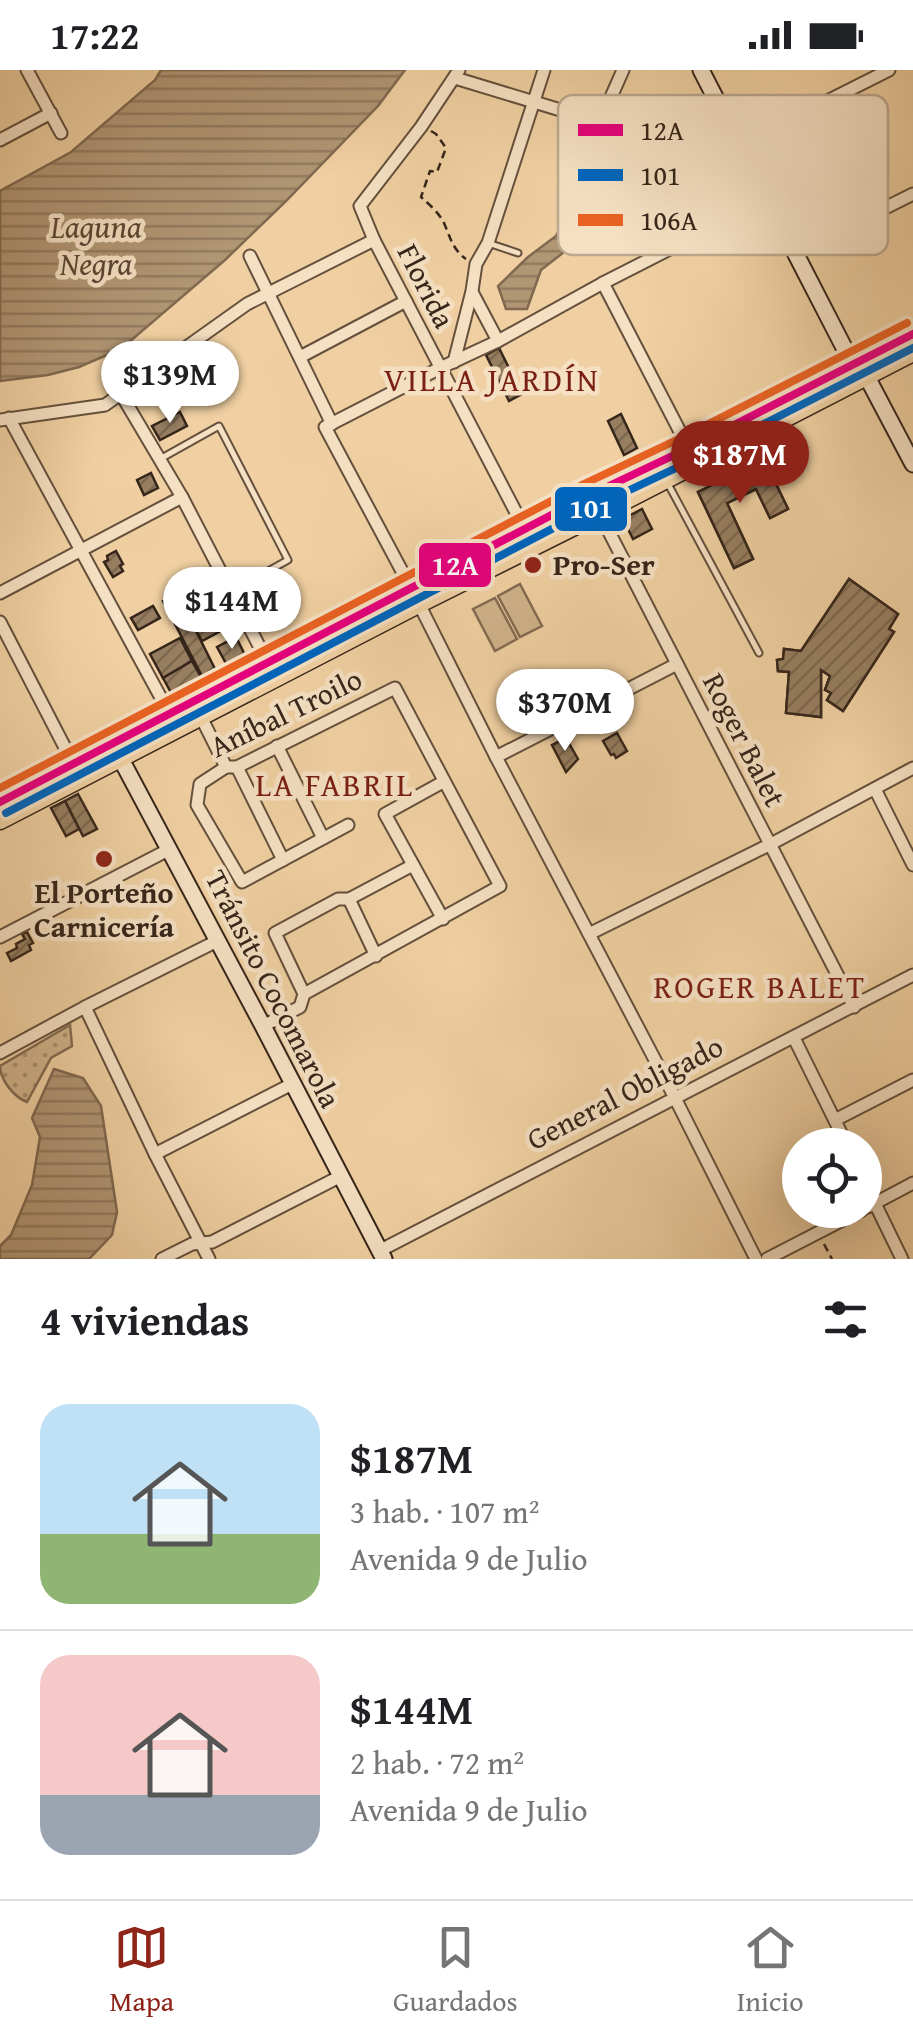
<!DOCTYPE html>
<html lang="es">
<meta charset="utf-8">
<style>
:root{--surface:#fff;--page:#f2f2f2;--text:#202124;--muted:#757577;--line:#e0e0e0;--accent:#8f2418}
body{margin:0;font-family:"Gentium Book Plus",serif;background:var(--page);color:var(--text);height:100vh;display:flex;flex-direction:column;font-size:38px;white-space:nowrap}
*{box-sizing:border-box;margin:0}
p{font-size:32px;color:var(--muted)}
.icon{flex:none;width:55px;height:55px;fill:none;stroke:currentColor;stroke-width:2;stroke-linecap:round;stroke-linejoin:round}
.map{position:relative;height:1189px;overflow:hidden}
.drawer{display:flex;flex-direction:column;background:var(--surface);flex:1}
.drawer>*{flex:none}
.fabs{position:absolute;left:782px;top:1058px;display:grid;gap:20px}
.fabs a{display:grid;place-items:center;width:100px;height:100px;border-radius:50%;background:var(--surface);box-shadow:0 10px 40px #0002;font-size:50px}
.price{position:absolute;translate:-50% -85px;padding:0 22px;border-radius:35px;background:#fff;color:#222;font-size:32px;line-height:65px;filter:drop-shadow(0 2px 5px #0008)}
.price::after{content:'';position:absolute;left:50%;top:60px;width:30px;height:22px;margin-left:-15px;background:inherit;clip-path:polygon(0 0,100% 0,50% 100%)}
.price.on{background:var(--accent);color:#fff}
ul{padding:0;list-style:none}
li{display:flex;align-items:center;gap:30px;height:250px;padding:0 40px}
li+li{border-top:2px solid var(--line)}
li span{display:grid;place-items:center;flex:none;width:280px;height:200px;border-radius:30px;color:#555}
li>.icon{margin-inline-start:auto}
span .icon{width:120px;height:120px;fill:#fffc;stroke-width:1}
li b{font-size:42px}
h2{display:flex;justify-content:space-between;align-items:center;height:120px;padding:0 40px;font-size:42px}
.status{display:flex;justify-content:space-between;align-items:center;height:70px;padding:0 50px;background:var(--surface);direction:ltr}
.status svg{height:28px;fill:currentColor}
.dock{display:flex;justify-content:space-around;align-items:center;height:140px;border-top:2px solid var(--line);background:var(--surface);font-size:28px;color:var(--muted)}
.dock a{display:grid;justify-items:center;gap:5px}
.dock .on{color:var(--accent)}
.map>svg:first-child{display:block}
.grass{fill:#d0b38b;stroke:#836c52;stroke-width:2.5}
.park{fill:url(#park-dots);stroke:#836c52;stroke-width:2.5}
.water{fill:url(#water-rules);stroke:#806950;stroke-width:2.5}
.building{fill:url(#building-hatch);stroke:#36251a;stroke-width:2.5;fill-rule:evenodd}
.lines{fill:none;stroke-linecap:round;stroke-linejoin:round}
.lane-casing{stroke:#64503c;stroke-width:9}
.street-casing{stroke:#64503c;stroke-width:15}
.secondary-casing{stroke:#36251a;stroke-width:19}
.primary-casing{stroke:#36251a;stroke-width:21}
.path{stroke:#36251a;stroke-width:2.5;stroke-dasharray:8 5;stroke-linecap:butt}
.lane{stroke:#f5e0c3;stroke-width:5}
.street{stroke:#f5e0c3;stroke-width:11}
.secondary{stroke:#f5e0c3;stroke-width:15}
.primary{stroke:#f0d0a2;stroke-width:18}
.bus-1-casing{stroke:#f5e0c3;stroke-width:15}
.bus-2-casing{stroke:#f5e0c3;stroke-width:15}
.bus-3-casing{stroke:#f5e0c3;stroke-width:15}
.bus-1{stroke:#e5007d;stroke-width:8}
.bus-2{stroke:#0065bd;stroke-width:8}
.bus-3{stroke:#e96222;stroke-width:8}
.poi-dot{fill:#8f2418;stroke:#f5e0c3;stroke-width:4}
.labels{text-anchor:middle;stroke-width:9;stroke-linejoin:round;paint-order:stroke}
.street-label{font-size:30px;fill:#36251a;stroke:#f5e0c3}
.poi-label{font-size:30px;font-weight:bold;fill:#36251a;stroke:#f5e0c3;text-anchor:start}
.water-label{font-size:32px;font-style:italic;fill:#5b4735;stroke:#f5e0c3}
.neighbourhood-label{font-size:32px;letter-spacing:2.5px;fill:#7a1f14;stroke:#f5e0c3}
.key{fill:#f5e0c3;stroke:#bca890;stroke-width:2.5}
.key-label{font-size:28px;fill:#36251a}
.line-badge{stroke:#f5e0c3;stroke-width:4}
.badge-label{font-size:28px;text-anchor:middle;font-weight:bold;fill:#fff}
</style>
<div class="status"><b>17:22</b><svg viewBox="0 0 49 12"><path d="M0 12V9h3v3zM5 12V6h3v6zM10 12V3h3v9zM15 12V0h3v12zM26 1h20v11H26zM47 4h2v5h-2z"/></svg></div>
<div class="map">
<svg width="913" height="1189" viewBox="0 0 913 1189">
<defs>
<pattern id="park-dots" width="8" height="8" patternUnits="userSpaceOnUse" patternTransform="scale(2.5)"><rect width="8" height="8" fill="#d0b38b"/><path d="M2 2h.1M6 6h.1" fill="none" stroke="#aa9171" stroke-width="1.8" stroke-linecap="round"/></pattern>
<pattern id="water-rules" width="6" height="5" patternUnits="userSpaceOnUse" patternTransform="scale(2.5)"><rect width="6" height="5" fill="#b19674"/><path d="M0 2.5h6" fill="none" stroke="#917a5e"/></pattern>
<pattern id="building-hatch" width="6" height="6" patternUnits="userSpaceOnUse" patternTransform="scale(2.5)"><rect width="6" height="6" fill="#977e61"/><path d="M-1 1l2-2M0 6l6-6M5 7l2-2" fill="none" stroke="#7c674f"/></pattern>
</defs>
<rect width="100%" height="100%" fill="#f0d0a2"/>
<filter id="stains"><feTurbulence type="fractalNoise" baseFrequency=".002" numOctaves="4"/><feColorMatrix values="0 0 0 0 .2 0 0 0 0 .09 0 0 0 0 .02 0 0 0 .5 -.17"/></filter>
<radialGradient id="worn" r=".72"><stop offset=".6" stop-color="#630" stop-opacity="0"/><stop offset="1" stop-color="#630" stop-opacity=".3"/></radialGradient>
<!-- grass -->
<g class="grass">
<polygon points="520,514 542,556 520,567 498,526"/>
<polygon points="495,528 517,569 495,581 473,539"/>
</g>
<!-- park -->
<path class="park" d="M70,955L72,976L51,988L27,1032C14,1027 0,1010 0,996Z"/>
<!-- water -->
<g class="water">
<polygon points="161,0 405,0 378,36 286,131 225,190 121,279 79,297 48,305 0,311 0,121 71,82 155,10"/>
<polygon points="637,35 632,47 651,87 640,105 635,131 626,140 596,157 541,200 527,239 506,239 498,216 528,187 556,166 579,123 602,112 622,60 619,45"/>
<polygon points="54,999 83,1008 101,1036 117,1142 112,1165 89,1189 0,1189 0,1176 11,1165 32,1115 40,1067 32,1048"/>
</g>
<!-- building -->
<g class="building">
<polygon points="499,278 522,324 509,331 486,285"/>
<polygon points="180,342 187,356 160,370 152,356"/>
<polygon points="621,344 637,378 624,385 608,351"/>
<polygon points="764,389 788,439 770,448 756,419 727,433 753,489 734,498 698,422"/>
<polygon points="764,389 788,439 770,448 756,419 727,433 753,489 734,498 698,422"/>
<polygon points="151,403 158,418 144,425 137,410"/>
<polygon points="642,439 652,459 633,469 623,449"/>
<polygon points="116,481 123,494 120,496 123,501 113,507 104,492 108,490 107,486"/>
<path d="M849,509L898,544L889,559L894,562L843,641L827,630L831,623L825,620L830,606L821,600V647L786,643L789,602L778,601L777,590L783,589L784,579L801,581ZM866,542L872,545L864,556L872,561L848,597L827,583L850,547L859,553Z"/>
<polygon points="849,509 898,544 889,559 894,562 843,641 827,630 831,623 825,620 830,606 821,600 821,647 786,643 789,602 778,601 777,590 783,589 784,579 801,581"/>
<polygon points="212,523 230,556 202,571 184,538"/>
<polygon points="169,528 175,539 183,535 215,599 202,606 163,531"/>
<polygon points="153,536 160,548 138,560 131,548"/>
<polygon points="236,567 246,587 228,597 217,577"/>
<polygon points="180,568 192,591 163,608 150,584"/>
<polygon points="192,591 203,611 174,628 163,608"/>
<polygon points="617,663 627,681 616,688 614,684 611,685 603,671"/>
<polygon points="566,668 578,689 566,702 552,675"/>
<polygon points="78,724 97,759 83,766 65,731"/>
<polygon points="65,731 79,759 66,766 51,738"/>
<polygon points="27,862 33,873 29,875 31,880 11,891 7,883 17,878 16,874 25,869 22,864"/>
</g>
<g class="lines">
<defs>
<g id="lane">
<polyline points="491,174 518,183"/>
<polyline points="160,389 219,356 288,490 234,520"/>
<polyline points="667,412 759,583"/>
</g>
<g id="street">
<polyline points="27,0 61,63"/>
<polyline points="459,0 421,57 360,136 374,170 534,477"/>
<polyline points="455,8 600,52"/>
<polyline points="0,70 51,43"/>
<polyline points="740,75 889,0"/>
<polyline points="579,115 600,52 623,0"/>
<polyline points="795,183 913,124"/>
<polyline points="250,186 332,354"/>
<polyline points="603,213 690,381"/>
<polyline points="472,222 498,271"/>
<polyline points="300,287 406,231"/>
<polyline points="454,292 472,221 476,194 488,173 544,0"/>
<polyline points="121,324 182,427 271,599"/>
<polyline points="9,348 173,650"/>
<polyline points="0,350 105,335 247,234 374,170"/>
<polyline points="590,425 854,937"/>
<polyline points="0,523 182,427"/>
<polyline points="0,552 75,697"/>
<polyline points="198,641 226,697"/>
<polyline points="277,676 323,768"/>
<polyline points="496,687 677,594"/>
<polyline points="237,697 283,790"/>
<polyline points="875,719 913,795"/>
<polyline points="349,829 376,886"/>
<polyline points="443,849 385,744 443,712"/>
<polyline points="589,864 769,775 913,698"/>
<polyline points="0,867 170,779"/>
<polyline points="304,924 275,863 338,829 349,829 413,795"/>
<polyline points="85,937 155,1084 209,1189"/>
<polyline points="263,956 300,937 304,924 500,816 395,618 237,697 226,697 200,714 197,735 242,812 348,755"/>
<polyline points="794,968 847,1075"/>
<polyline points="0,983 85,937 217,871"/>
<polyline points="835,1050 913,1010"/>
<polyline points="155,1084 292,1014"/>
<polyline points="865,1113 902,1189"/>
<polyline points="868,1137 913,1113"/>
<polyline points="379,1181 913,905"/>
<polyline points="162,1189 192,1174 212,1172 339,1107"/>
<polyline points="756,1189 675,1028 496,687 411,518 325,357 440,298 498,271 603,213 768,129"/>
<polyline points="767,1189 862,1140"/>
</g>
<g id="secondary">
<polyline points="701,0 853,295 867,307 913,394"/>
<polyline points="115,678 263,956 384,1189"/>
</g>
<g id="primary">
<polyline points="0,732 113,675 590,425 689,378 913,264"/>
<polyline points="0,750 418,534 600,443 913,282"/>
</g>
</defs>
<!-- lane casing -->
<use href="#lane" class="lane-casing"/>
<!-- street casing -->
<use href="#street" class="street-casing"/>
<!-- secondary casing -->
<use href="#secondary" class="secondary-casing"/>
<!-- primary casing -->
<use href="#primary" class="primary-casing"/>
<!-- path -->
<g class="path">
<path d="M431,61L436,64L446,78L437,102L430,101L421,127C429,134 439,143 444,153C450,167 453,180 466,189"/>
<polyline points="824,1174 832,1189"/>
</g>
<!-- lane -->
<use href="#lane" class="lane"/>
<!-- street -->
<use href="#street" class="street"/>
<!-- secondary -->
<use href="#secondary" class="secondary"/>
<!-- primary -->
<use href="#primary" class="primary"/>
<defs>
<polyline id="bus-1" points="0,732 590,425 689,378 913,264"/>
<polyline id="bus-2" points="6,743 596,436 695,389 913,278"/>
<polyline id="bus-3" points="0,718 584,414 683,367 907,253"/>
</defs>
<!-- bus-1 casing -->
<use href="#bus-1" class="bus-1-casing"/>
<!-- bus-2 casing -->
<use href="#bus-2" class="bus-2-casing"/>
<!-- bus-3 casing -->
<use href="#bus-3" class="bus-3-casing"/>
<!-- bus-1 -->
<use href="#bus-1" class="bus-1"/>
<!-- bus-2 -->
<use href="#bus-2" class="bus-2"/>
<!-- bus-3 -->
<use href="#bus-3" class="bus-3"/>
</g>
<!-- markers -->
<g class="poi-dot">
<circle cx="533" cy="495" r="10"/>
<circle cx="104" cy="789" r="10"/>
</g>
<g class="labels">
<!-- street labels -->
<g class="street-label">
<text transform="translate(426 216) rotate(63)" y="10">Florida</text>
<text transform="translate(286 643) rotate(-26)" y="10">Aníbal Troilo</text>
<text transform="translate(744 670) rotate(63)" y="10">Roger Balet</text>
<text transform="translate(273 919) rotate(63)" y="10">Tránsito Cocomarola</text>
<text transform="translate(625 1023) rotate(-27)" y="10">General Obligado</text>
</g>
<!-- poi labels -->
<g class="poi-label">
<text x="553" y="505">Pro-Ser</text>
<text x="104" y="833" text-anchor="middle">El Porteño<tspan x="104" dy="34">Carnicería</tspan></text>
</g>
<!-- water labels -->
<g class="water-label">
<text x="96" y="168">Laguna<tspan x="96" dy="37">Negra</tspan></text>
</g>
<!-- neighbourhood labels -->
<g class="neighbourhood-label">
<text x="492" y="321">VILLA JARDÍN</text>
<text x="335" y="726">LA FABRIL</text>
<text x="760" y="928">ROGER BALET</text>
</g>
</g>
<!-- legend -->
<rect x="558" y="25" width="330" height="160" rx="15" class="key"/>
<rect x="578" y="54" width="45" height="12" fill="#e5007d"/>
<rect x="578" y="99" width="45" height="12" fill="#0065bd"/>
<rect x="578" y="144" width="45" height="12" fill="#e96222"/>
<g class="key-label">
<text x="640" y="70">12A</text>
<text x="640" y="115">101</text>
<text x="640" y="160">106A</text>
</g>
<g class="line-badge">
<rect x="553" y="415" width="76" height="48" rx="10" fill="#0065bd"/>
<rect x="417" y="471" width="76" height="48" rx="10" fill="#e5007d"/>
</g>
<g class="badge-label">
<text x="591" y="448">101</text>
<text x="455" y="505">12A</text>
</g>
<rect width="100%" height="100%" filter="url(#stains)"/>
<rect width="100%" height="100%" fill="url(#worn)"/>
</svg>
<div class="fabs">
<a><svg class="icon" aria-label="locate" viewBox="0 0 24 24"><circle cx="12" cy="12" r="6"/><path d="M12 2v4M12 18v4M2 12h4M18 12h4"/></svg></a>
</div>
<b class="price" style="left:170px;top:356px">$139M</b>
<b class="price on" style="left:740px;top:436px">$187M</b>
<b class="price" style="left:232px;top:582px">$144M</b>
<b class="price" style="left:565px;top:684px">$370M</b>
</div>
<section class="drawer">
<h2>4 viviendas<svg class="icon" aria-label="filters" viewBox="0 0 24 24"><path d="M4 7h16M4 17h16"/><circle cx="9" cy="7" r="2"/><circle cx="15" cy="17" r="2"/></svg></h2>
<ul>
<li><span style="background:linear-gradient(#bfe0f5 65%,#8fb573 0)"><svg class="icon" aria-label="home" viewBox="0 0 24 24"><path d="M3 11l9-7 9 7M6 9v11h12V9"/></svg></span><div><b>$187M</b><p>3 hab. · 107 m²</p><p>Avenida 9 de Julio</p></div></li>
<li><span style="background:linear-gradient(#f6c9c9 70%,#9aa5b1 0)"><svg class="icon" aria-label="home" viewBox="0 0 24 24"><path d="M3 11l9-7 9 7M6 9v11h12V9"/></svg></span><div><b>$144M</b><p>2 hab. · 72 m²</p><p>Avenida 9 de Julio</p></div></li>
</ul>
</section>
<nav class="dock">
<a class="on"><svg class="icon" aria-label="map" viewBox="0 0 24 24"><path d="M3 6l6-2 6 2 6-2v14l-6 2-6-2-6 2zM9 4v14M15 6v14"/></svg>Mapa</a>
<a><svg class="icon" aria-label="saved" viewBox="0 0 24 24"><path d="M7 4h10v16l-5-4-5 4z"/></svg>Guardados</a>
<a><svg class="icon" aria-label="home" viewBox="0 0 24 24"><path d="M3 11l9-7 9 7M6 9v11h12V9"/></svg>Inicio</a>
</nav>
